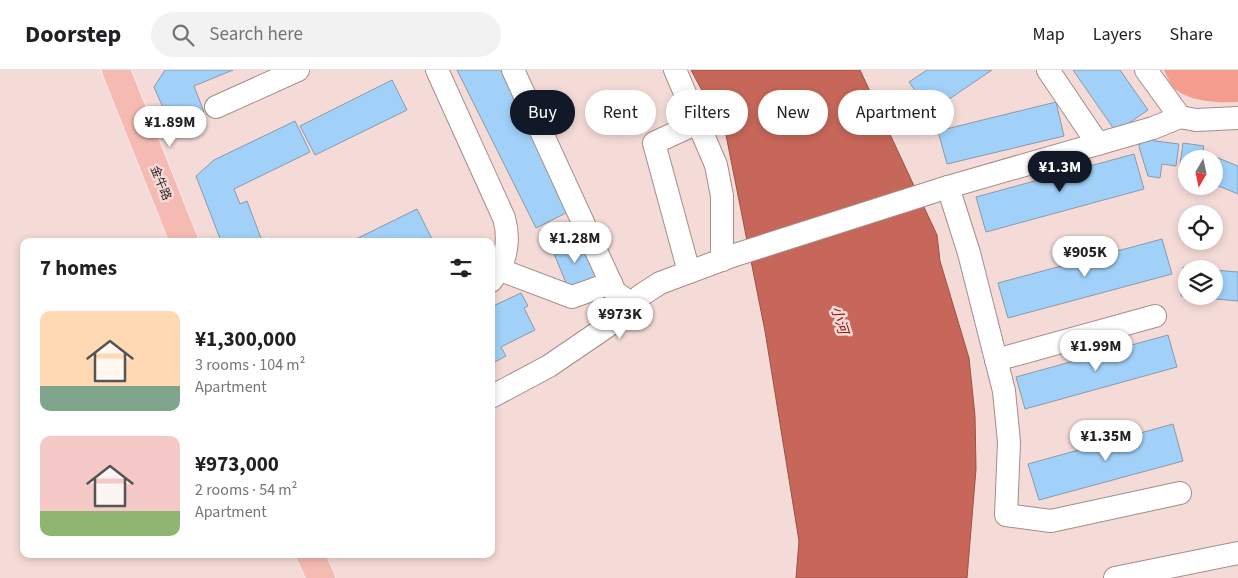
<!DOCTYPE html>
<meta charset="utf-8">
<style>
:root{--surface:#fff;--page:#f2f2f2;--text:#202124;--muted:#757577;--line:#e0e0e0;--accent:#111827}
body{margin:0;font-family:"Source Sans 3","Noto Sans SC",sans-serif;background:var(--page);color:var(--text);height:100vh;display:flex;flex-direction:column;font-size:19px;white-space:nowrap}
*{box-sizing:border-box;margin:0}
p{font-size:16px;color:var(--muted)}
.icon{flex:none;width:28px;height:28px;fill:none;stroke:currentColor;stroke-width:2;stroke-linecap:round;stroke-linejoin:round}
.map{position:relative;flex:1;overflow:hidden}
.details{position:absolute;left:20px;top:168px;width:475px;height:320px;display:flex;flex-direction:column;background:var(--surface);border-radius:10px;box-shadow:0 2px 8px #0003}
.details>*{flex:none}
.top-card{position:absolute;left:510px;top:20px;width:475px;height:45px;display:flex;gap:10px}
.needle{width:32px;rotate:189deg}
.fabs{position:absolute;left:1178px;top:80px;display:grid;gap:10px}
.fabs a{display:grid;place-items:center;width:45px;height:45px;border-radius:50%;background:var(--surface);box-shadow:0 2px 8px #0003;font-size:25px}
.price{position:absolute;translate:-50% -42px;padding:0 11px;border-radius:18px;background:#fff;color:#222;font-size:16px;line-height:32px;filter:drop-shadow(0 1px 2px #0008)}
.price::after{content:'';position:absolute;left:50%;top:30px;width:15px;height:11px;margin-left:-8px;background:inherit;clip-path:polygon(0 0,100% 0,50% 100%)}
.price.current{background:var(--accent);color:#fff}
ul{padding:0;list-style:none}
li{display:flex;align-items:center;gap:15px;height:125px;padding:0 20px}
li span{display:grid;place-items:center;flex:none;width:140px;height:100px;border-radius:10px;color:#555}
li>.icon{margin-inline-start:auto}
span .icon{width:60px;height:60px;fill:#fffc;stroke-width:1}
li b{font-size:21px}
h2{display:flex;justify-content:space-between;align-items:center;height:60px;padding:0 20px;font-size:21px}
.pill{padding:0 18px;border-radius:22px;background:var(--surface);box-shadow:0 2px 8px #0003;font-size:18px;line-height:45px}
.pill.current{background:var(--accent);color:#fff}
header{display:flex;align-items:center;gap:30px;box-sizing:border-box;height:70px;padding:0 25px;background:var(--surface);border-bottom:1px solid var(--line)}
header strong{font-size:24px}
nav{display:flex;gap:28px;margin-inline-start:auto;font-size:18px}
.search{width:350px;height:45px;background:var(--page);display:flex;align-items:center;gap:12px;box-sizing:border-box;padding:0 18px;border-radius:28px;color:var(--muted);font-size:19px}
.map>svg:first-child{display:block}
.green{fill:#f49d8f}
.water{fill:#c76759;stroke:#985248}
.building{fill:#a1d1f9;stroke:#899aa9}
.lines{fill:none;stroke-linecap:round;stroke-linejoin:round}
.minor-casing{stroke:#a48d89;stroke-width:24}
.major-casing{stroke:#fff;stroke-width:29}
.minor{stroke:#fff;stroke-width:22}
.major{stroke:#f5bbb2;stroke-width:28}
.labels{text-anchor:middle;stroke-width:5;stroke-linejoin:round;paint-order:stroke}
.street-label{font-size:12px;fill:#2a2120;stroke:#f5dbd7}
.water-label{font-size:14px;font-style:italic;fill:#8e150c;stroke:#f5dbd7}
</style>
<header>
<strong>Doorstep</strong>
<div class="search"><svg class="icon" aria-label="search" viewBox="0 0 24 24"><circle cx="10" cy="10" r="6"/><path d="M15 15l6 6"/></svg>Search here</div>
<nav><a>Map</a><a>Layers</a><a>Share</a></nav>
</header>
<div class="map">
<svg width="1238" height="508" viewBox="0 0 1238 508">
<rect width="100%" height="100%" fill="#f5dbd7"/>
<!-- green -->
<path class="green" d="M1164,0H1238V32C1219,33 1192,32 1176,20C1171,16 1167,6 1164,0Z"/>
<!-- water -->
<polygon class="water" points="691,0 860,0 937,165 940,191 969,288 975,346 976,399 967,508 796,508 799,471 765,261 726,65"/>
<!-- building -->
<g class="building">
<polygon points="165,0 233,0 194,16 204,42 171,56 154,17"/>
<polygon points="457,0 505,0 570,141 536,158"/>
<polygon points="927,0 992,0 930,42 909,12"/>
<polygon points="1073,0 1120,0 1148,40 1116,62"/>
<polygon points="392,10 407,40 315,85 300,56"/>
<polygon points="1056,32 1064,66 947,94 938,61"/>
<polygon points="295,51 310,82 234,119 240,134 247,131 262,171 221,171 196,106 214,90"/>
<polygon points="1140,69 1179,74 1176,96 1162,94 1160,108 1148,106 1139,77"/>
<polygon points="1183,73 1204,76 1203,82 1238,96 1238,124 1214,114 1214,89 1186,89 1186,103 1179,102"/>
<polygon points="1134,84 1144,119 986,162 976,127"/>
<polygon points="417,139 433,171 352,171"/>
<polygon points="581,167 599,208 569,220 552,179"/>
<polygon points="1162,169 1172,204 1008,248 998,213"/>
<polygon points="1183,197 1203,199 1186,199 1186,226 1214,226 1214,200 1238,202 1238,231 1181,226"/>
<polygon points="521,223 528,236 524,238 535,260 501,277 506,286 491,294 491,245 494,244 491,237"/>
<polygon points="1168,265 1177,297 1025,339 1016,307"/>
<polygon points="1173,354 1183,391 1039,430 1028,394"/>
</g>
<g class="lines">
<defs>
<g id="minor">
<path d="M437,0L504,148C510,169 507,193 491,211"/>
<polyline points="513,0 615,222 632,234"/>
<polyline points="675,0 716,95 722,126 722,190"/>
<polyline points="1048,0 1098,74"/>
<polyline points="1146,0 1180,47 1196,50 1238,48"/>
<polyline points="216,37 298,0"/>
<polyline points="948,117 969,183 1004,321 1009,372 1006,445 1051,451 1180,423"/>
<polyline points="498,199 572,227 611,213"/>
<polyline points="689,202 654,73 697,53"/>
<polyline points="996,290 1155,246"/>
<polyline points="491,327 549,296 615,251 640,226 660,213 735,185 948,117 1153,58 1180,47"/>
<polyline points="1115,508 1238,483"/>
</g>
<g id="major">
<polyline points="116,0 184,171"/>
<polyline points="310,484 321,508"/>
</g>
</defs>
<!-- minor casing -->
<use href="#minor" class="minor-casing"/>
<!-- major casing -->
<use href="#major" class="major-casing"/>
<!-- minor -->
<use href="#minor" class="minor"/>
<!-- major -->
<use href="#major" class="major"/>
</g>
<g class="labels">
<!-- street labels -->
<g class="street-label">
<text transform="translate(161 113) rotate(68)" y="4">金牛路</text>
</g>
<!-- water labels -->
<g class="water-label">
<text transform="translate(840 250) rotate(73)" y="5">小河</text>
</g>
</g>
</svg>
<div class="fabs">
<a><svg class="needle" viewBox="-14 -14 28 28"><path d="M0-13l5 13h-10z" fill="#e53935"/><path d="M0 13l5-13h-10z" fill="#757577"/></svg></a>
<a><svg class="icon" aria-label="locate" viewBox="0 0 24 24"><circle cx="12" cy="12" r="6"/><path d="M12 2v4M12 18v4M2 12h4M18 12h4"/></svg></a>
<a><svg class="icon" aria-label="layers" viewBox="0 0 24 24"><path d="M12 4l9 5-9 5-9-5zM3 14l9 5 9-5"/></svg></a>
</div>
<b class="price" style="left:170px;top:78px">¥1.89M</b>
<b class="price current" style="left:1060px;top:123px">¥1.3M</b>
<b class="price" style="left:575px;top:194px">¥1.28M</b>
<b class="price" style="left:1085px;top:208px">¥905K</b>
<b class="price" style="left:620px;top:270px">¥973K</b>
<b class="price" style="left:1096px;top:302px">¥1.99M</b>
<b class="price" style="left:1106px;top:392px">¥1.35M</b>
<div class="top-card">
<a class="pill current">Buy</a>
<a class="pill">Rent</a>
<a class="pill">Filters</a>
<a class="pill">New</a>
<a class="pill">Apartment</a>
</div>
<section class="details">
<h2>7 homes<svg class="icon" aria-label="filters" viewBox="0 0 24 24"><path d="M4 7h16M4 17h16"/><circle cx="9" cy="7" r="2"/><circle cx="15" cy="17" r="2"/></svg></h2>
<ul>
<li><span style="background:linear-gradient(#ffd9b3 75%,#7fa58c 0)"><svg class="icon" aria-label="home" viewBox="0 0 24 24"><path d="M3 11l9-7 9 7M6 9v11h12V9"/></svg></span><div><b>¥1,300,000</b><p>3 rooms · 104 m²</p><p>Apartment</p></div></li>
<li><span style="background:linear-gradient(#f6c9c9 75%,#8fb573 0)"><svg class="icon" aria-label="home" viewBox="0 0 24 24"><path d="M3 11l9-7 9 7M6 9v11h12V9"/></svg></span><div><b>¥973,000</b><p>2 rooms · 54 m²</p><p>Apartment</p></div></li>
</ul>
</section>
</div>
